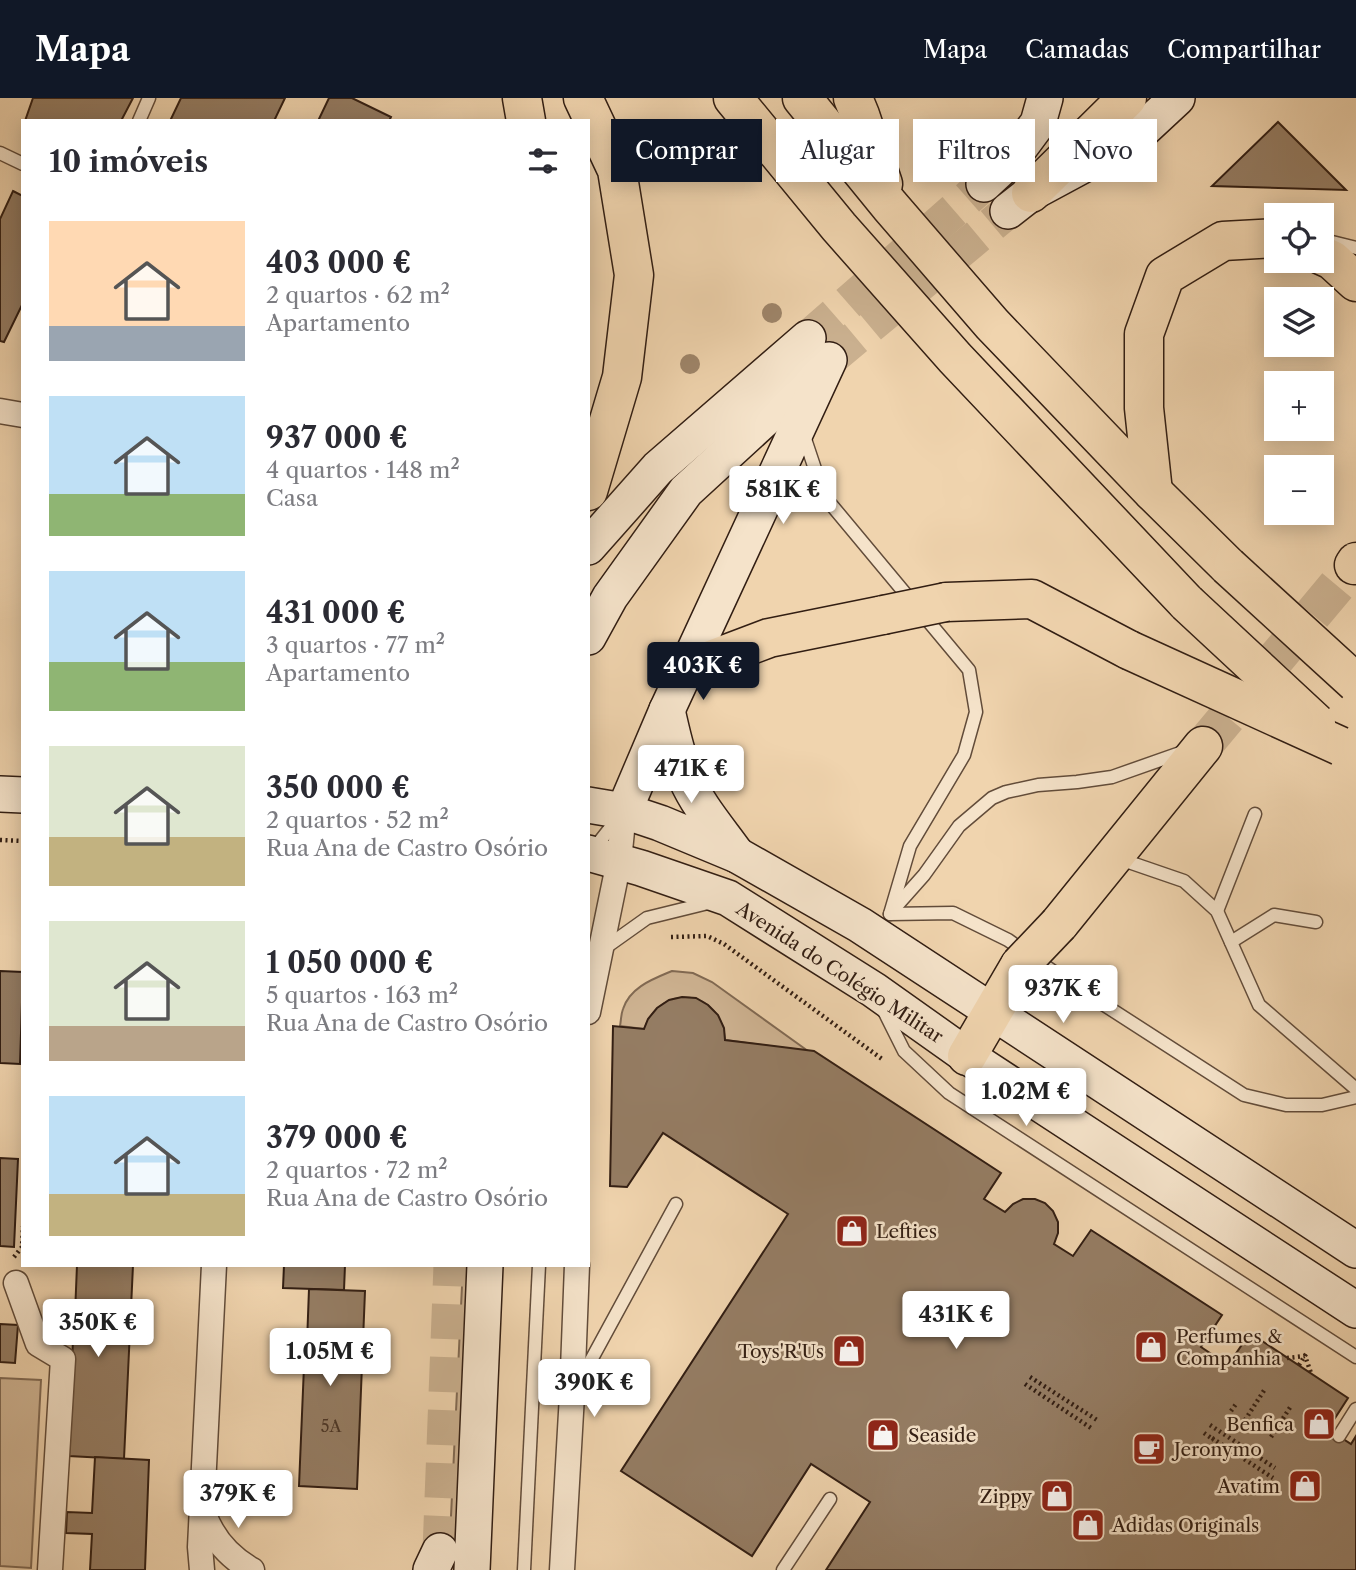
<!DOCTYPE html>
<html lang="pt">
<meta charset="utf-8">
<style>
:root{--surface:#fff;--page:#f2f2f3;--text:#2b2b33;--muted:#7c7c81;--accent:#111827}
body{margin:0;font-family:"Libre Caslon Text",serif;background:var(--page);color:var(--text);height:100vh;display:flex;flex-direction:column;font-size:26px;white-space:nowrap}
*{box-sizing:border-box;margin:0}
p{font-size:23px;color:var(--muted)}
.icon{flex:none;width:38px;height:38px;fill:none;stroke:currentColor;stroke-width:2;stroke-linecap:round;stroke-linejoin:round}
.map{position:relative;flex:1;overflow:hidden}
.panel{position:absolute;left:21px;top:21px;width:569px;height:1148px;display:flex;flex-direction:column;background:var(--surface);border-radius:0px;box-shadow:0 4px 18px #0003}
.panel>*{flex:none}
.banner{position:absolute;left:611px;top:21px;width:639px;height:63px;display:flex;gap:14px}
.fabs{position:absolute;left:1264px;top:105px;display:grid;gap:14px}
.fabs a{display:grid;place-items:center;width:70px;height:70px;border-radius:0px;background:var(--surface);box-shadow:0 4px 18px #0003;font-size:35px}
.price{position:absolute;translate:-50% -60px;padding:0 16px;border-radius:7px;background:#fff;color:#222;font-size:23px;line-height:46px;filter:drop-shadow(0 2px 4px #0008)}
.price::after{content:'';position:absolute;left:50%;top:42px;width:21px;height:16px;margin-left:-10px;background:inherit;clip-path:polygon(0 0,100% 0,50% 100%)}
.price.on{background:var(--accent);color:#fff}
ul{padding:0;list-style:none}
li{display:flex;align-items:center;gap:21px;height:175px;padding:0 28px}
li span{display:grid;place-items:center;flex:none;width:196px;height:140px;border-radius:0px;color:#555}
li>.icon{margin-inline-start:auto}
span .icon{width:84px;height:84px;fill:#fffc;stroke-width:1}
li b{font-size:30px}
h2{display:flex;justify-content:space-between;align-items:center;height:84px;padding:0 28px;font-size:30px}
.chip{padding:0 24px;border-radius:0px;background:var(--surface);box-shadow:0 4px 18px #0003;font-size:24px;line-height:63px}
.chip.on{background:var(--accent);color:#fff}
header{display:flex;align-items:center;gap:42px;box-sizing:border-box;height:98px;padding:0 35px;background:var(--accent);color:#fff}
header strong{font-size:33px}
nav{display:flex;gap:38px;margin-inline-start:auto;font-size:24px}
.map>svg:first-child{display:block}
.green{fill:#d0b594;stroke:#816a54;stroke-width:2}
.building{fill:#957d64;stroke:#321e13;stroke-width:2}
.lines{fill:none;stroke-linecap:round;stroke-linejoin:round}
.secondary-tunnel{stroke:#cab08f;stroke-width:35;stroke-dasharray:35 18;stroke-linecap:butt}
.highway-tunnel{stroke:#cab08f;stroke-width:38;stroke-dasharray:38 19;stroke-linecap:butt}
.lane-casing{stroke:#624c3a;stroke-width:15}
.street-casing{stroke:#624c3a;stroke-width:27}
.secondary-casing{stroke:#321e13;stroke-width:38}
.highway-casing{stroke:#321e13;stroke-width:41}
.path{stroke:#321e13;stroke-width:4.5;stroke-dasharray:2 3.5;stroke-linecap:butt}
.lane{stroke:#f5e3ca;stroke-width:12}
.street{stroke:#f5e3ca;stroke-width:24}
.secondary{stroke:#f5e3ca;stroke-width:35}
.highway{stroke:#f0d4ae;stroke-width:38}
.highway-bridge-casing{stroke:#321e13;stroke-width:41;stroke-linecap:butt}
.highway-bridge{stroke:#f0d4ae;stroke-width:38}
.tree{fill:#9e856a}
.labels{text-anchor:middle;stroke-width:5;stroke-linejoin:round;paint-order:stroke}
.number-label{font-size:16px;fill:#4b3627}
.street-label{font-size:19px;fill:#321e13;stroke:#f5e3ca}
.poi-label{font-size:19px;fill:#321e13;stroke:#f5e3ca;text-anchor:start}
</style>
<header>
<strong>Mapa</strong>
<nav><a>Mapa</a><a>Camadas</a><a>Compartilhar</a></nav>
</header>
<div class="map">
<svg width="1356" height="1472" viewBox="0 0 1356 1472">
<rect width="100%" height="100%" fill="#f0d4ae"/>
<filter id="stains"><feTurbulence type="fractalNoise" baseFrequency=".00286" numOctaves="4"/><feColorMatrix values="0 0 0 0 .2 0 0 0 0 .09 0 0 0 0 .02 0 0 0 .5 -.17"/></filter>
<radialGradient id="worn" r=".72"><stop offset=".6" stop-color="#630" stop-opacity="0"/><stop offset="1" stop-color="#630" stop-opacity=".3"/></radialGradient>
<!-- green -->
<g class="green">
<path d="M672,873L693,875L712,884L808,953L725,942C721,891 662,884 644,931L620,928C621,923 621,916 623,911C630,889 653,881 672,873Z"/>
<polygon points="463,1167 488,1167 474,1461 449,1460"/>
<polygon points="0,1280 41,1282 31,1470 0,1468"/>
</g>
<!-- building -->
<g class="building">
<polygon points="33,0 133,0 121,23 25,23"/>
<polygon points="181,0 285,0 274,23 170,23"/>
<polygon points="329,0 352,0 391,19 389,23 318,23"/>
<polygon points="1278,24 1346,92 1212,88"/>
<polygon points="13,93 23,98 23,205 4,244 0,243 0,121"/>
<polygon points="0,873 23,874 20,966 0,965"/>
<polygon points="682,899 696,900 708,907 718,917 724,930 725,942 814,953 1001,1075 984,1101 1005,1114 1013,1106 1023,1101 1035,1101 1045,1105 1053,1113 1058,1124 1058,1135 1054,1146 1073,1158 1091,1132 1222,1217 1201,1249 1228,1267 1250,1235 1348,1300 1328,1331 1351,1346 1356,1338 1356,1472 826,1472 870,1404 811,1366 752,1458 621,1373 788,1116 663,1035 627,1089 610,1088 613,928 644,931 648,921 657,910 669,902"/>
<polygon points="0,1060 18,1061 14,1149 0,1148"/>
<polygon points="77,1167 133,1167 124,1361 69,1358 73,1240 47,1239 48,1215 75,1216"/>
<polygon points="284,1167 345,1167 344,1192 283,1190"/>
<polygon points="309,1191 365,1193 357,1391 299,1388 304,1268 278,1267 280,1244 307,1245"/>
<polygon points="0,1226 18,1227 15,1265 0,1264"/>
<polygon points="95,1359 149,1362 145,1472 90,1472 92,1436 66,1435 67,1414 92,1415"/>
</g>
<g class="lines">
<!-- secondary-tunnel -->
<g class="secondary-tunnel">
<polyline points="808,240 984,86"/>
<polyline points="829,262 1008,113"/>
<polyline points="440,1453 451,1167"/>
</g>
<!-- highway-tunnel -->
<polyline class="highway-tunnel" points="1203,648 1354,467"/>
<defs>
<g id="lane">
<polyline points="139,23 149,0"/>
<polyline points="0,55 23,66"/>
<polyline points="1328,143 1356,150"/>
<polyline points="803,335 824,398 969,572 976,614 964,657 910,748 890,816"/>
<polyline points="593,752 619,719"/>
<polyline points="1117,760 1184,783 1217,813 1259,907 1356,991"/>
<polyline points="892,813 924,777 959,728 992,700 1006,694 1038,687 1077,684 1112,679 1183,654"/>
<polyline points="1217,813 1255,716"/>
<polyline points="890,816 953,815 1008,842 1061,879 1244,997 1286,1007 1322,1007 1356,999"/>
<polyline points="1231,844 1274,817 1316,824"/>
<polyline points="602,852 647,820 712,804"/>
<polyline points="883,911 904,953 949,995 1356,1259"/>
<polyline points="577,1288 676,1106"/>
<polyline points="1339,1338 1356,1311"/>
<polyline points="524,1472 539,1167"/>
<polyline points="783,1472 830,1401"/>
</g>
<g id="street">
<polyline points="0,313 23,317"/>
<polyline points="588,914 619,763 624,713"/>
<polyline points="16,1185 38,1246 63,1261 50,1472"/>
<path d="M204,1416C213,1441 229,1459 252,1472"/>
<polyline points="202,1472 200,1449 214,1167"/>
<polyline points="562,1472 572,1297 577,1167"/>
</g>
<g id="secondary">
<polyline points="984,86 1012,60 1038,25 1045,0"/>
<polyline points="1008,113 1031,95 1135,39 1177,0"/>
<polyline points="588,449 658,370 808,240"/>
<polyline points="588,539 610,499 686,393 817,273"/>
<path d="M667,612C672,635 677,658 686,680C698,708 720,733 737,757"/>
<polyline points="0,696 23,697"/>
<polyline points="588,707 624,713 660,725 737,757 860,827 1356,1152"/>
<polyline points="624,713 667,612 829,262"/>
<polyline points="588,755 641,770 728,800 874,892 967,958 1356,1212"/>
<polyline points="431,1472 440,1453"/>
<polyline points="472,1472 485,1167"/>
</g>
<g id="highway">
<polyline points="522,0 526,23"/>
<polyline points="583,0 617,72 634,177 622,279 588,393"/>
<polyline points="733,0 839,129 955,260 1187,505"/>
<polyline points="802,0 890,108 992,226 1153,394 1228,468"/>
<polyline points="853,0 860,17 883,86"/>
<polyline points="1031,95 1127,0"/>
<polyline points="1321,157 1332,162 1356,184"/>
<polyline points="1153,394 1144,310 1144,236 1165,178 1223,143 1276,140"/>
<polyline points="1354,467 1356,464"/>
<polyline points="946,504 1032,501 1129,552"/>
<polyline points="687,571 769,540 883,517"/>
<polyline points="1059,826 1203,648"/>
<polyline points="967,958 1020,867"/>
</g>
</defs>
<!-- lane casing -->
<use href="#lane" class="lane-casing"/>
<!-- street casing -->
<use href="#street" class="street-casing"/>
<!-- secondary casing -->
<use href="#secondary" class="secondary-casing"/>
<!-- highway casing -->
<use href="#highway" class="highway-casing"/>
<!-- path -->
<g class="path">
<polyline points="0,742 23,743"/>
<polyline points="671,839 707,838 724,846 882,961"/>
<polyline points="14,1159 22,1149 23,1128"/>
<polyline points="1287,1260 1305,1258 1311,1275"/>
<polyline points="1299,1267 1306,1256"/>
<polyline points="1030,1279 1097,1322"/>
<polyline points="1025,1286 1091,1330"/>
<polyline points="1231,1313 1236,1306"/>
<polyline points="1245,1322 1265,1291"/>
<polyline points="1210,1327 1275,1370"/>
<polyline points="1204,1335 1214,1342"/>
<polyline points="1271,1339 1291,1308"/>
<polyline points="1212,1340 1273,1380"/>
</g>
<!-- lane -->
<use href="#lane" class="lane"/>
<!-- street -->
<use href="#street" class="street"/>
<!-- secondary -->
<use href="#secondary" class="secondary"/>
<!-- highway -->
<use href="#highway" class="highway"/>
<defs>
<g id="highway-bridge">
<polyline points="1228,468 1356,585"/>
<polyline points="1187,505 1316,625"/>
<polyline points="883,517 946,504"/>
<polyline points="1129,552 1340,648"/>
<polyline points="1020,867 1059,826"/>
</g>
</defs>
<!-- highway-bridge casing -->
<use href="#highway-bridge" class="highway-bridge-casing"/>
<!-- highway-bridge -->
<use href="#highway-bridge" class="highway-bridge"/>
</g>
<!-- trees -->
<g class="tree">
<circle cx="936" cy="67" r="10"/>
<circle cx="772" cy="215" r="10"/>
<circle cx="690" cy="266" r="10"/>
</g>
<!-- icons -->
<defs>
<symbol id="shop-square" viewBox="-11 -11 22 22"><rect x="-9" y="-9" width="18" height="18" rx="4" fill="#8f2418" stroke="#f5e3ca"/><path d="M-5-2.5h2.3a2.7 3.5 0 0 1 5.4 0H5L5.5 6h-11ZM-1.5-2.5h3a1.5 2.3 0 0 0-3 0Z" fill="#fff"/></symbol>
<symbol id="cafe-square" viewBox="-11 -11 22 22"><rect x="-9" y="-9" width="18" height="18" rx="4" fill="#8f2418" stroke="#f5e3ca"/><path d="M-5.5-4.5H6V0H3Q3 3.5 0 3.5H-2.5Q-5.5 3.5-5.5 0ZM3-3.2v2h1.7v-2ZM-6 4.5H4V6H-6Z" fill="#fff"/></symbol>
</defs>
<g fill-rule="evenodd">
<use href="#shop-square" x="833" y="1114" width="38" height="38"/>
<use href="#shop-square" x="1132" y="1230" width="38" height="38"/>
<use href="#shop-square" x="830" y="1234" width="38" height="38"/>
<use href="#shop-square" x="1300" y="1307" width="38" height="38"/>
<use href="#shop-square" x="864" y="1318" width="38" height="38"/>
<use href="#cafe-square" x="1130" y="1332" width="38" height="38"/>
<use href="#shop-square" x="1286" y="1369" width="38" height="38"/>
<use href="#shop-square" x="1038" y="1379" width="38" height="38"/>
<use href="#shop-square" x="1069" y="1408" width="38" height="38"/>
</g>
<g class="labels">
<!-- number labels -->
<g class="number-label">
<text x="331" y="1334">5A</text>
</g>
<!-- street labels -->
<g class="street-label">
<text transform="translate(840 874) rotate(33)" y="7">Avenida do Colégio Militar</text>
</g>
<!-- poi labels -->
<g class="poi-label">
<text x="876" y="1140">Lefties</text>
<text x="1176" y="1245">Perfumes &amp;<tspan x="1176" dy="22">Companhia</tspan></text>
<text x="824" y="1260" text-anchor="end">Toys'R'Us</text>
<text x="1294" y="1333" text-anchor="end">Benfica</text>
<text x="908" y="1344">Seaside</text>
<text x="1174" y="1358">Jeronymo</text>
<text x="1280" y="1395" text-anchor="end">Avatim</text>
<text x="1032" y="1405" text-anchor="end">Zippy</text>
<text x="1112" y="1434">Adidas Originals</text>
</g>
</g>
<rect width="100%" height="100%" filter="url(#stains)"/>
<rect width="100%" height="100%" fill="url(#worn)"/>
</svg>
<div class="fabs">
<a><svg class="icon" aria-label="locate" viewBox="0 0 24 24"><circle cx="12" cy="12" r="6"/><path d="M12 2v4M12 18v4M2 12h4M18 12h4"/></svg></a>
<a><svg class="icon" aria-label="layers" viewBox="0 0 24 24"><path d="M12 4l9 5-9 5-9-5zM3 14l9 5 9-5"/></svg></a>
<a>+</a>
<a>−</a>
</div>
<b class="price" style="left:783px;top:428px">581K €</b>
<b class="price on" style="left:703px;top:604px">403K €</b>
<b class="price" style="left:691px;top:707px">471K €</b>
<b class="price" style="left:1063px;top:927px">937K €</b>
<b class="price" style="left:1026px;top:1030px">1.02M €</b>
<b class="price" style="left:956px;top:1253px">431K €</b>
<b class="price" style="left:98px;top:1261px">350K €</b>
<b class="price" style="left:330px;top:1290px">1.05M €</b>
<b class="price" style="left:594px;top:1321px">390K €</b>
<b class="price" style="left:238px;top:1432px">379K €</b>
<div class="banner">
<a class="chip on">Comprar</a>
<a class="chip">Alugar</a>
<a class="chip">Filtros</a>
<a class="chip">Novo</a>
</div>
<section class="panel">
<h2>10 imóveis<svg class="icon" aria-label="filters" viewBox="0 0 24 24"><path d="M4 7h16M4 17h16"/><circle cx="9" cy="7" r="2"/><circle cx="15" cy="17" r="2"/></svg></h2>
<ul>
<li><span style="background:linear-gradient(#ffd9b3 75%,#9aa5b1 0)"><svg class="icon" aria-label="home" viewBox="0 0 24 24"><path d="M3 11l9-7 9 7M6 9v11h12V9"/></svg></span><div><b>403 000 €</b><p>2 quartos · 62 m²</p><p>Apartamento</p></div></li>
<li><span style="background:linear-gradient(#bfe0f5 70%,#8fb573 0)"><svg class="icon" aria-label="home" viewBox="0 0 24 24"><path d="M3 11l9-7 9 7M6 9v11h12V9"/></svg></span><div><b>937 000 €</b><p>4 quartos · 148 m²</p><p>Casa</p></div></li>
<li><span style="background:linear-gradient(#bfe0f5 65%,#8fb573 0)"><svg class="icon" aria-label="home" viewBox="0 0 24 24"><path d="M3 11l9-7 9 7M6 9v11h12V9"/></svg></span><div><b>431 000 €</b><p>3 quartos · 77 m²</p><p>Apartamento</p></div></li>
<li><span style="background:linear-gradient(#dfe7d0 65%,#c2b280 0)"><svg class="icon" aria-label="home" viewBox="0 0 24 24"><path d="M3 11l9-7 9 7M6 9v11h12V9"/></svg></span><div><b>350 000 €</b><p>2 quartos · 52 m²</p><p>Rua Ana de Castro Osório</p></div></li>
<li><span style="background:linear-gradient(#dfe7d0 75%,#b9a48a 0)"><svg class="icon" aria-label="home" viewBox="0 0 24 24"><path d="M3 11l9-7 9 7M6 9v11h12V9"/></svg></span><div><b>1 050 000 €</b><p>5 quartos · 163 m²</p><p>Rua Ana de Castro Osório</p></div></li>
<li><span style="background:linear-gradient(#bfe0f5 70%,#c2b280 0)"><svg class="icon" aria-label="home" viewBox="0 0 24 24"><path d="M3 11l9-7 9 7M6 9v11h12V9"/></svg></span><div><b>379 000 €</b><p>2 quartos · 72 m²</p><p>Rua Ana de Castro Osório</p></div></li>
</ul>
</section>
</div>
